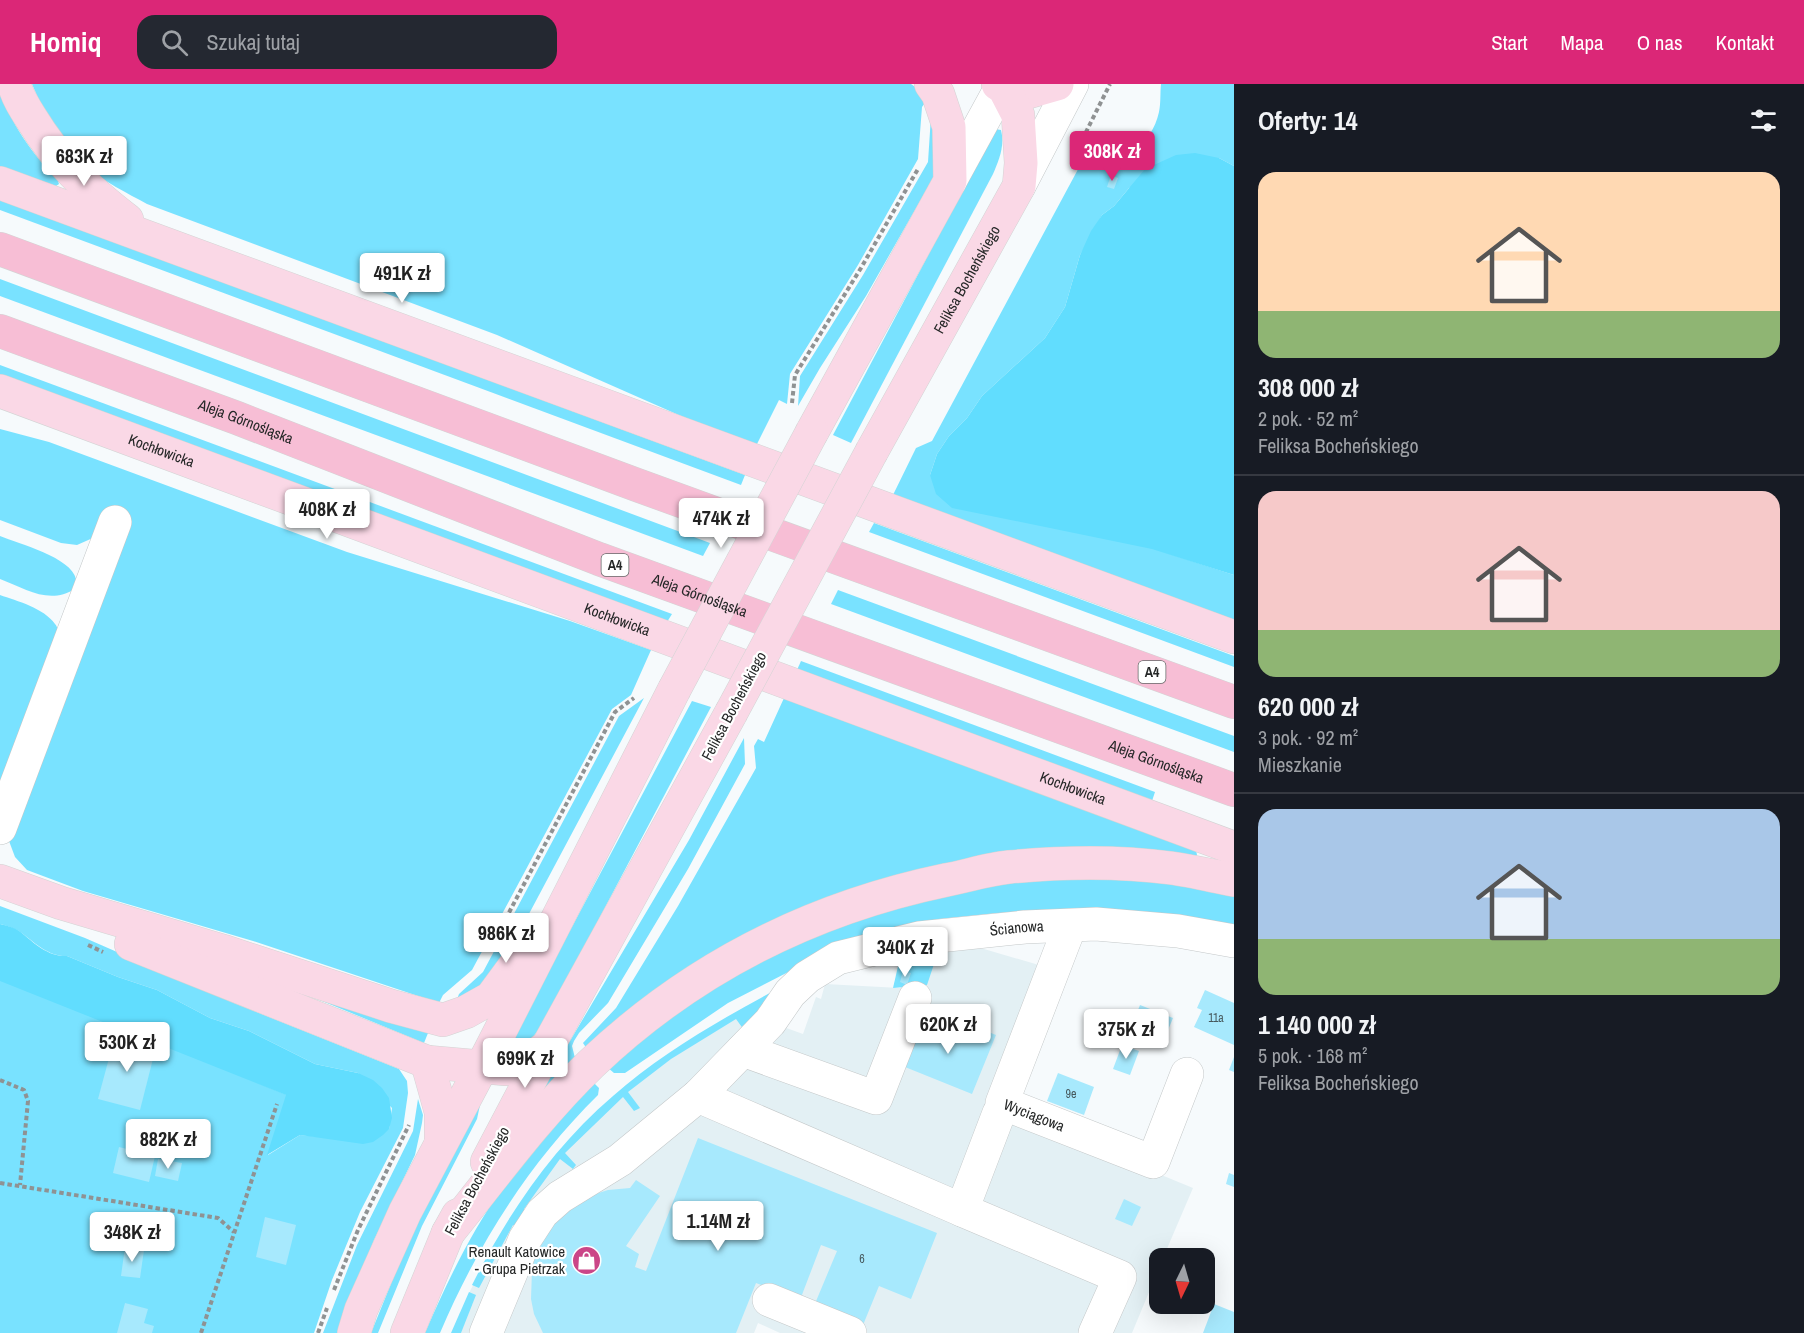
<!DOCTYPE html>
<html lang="pl">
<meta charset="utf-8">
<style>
:root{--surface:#171b24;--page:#242831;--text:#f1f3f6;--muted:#9ea1a6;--line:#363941;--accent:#db2777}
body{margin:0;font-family:"Archivo Narrow",sans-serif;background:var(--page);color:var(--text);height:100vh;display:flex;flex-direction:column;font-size:22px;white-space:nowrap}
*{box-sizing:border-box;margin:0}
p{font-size:20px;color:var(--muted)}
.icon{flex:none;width:33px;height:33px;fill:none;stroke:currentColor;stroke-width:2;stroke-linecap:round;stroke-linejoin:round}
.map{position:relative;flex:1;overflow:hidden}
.panel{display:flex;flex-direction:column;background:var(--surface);width:570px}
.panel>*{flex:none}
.needle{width:39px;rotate:185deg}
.buttons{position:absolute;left:1149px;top:1164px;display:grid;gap:12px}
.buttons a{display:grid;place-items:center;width:66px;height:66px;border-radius:12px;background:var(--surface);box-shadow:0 6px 24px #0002;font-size:30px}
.price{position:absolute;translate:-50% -51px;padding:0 14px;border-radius:6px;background:#fff;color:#222;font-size:20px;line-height:39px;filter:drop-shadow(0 2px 3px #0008)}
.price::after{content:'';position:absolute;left:50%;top:36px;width:18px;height:14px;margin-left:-9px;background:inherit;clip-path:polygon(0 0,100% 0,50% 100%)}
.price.current{background:var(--accent);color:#fff}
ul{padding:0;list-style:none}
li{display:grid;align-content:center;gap:12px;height:318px;padding:0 24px}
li+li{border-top:2px solid var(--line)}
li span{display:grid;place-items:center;height:186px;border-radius:18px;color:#555}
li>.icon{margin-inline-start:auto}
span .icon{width:108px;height:108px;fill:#fffc;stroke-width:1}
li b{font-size:26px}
h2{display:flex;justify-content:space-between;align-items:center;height:72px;padding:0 24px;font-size:26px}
header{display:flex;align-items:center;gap:36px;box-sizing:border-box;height:84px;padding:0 30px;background:var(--accent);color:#fff}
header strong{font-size:28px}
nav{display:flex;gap:33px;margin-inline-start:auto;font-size:21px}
.search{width:420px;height:54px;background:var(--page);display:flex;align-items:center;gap:15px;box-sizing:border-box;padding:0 21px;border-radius:18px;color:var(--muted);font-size:22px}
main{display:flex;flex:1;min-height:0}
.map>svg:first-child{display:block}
.built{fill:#e3f0f4}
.green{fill:#79e2ff}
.forest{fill:#61ddfe}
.building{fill:#a7e9fd}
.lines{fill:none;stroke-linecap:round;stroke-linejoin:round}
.minor-casing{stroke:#c4c8c9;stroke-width:34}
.major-casing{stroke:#d3d4d4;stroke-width:34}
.highway-casing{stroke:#d3d4d4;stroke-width:34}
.path{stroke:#8f9293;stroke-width:4;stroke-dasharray:4.5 3;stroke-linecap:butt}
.minor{stroke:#fff;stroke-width:33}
.major{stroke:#fad8e6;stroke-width:33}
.highway{stroke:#f7bed5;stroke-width:33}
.major-bridge-casing{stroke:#d3d4d4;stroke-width:34;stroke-linecap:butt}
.major-bridge{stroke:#fad8e6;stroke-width:33}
.labels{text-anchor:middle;stroke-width:4.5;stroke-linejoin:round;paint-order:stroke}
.number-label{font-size:12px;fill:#46585c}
.shield{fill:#fff;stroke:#666868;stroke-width:1.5}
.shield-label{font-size:14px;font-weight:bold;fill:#252727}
.street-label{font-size:15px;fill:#252727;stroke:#fff}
.poi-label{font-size:15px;fill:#252727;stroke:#fff;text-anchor:end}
</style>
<header>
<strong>Homiq</strong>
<div class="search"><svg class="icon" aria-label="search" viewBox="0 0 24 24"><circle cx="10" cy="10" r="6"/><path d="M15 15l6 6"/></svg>Szukaj tutaj</div>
<nav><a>Start</a><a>Mapa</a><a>O nas</a><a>Kontakt</a></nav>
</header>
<main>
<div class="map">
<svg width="1234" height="1249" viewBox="0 0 1234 1249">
<rect width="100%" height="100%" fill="#f6fafc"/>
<!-- built -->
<polygon class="built" points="941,859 984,865 1066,889 1013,1030 1193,1104 1163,1174 1160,1174 1159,1184 1132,1249 780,1249 758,1239 754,1249 452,1249 471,1205 499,1155 540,1093 620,1008 739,927 803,950 816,913 821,915 825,900 900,904"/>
<!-- green -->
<g class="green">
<path d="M32,0H911L929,13L922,23L918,75L858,181L790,290L787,320L779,316L756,362L681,332L497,251L147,120C127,109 104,98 87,82C63,61 44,29 32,0Z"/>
<path d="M1161,0H1234V82L1219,74L1129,104L1114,122L1102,131L1080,171L1065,223L1045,254L982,312L967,334L949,352L937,370L930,391L1234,491V536L892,413L916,364L932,357L1083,76C1118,79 1151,65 1159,28C1161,19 1160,9 1161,0Z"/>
<path d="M0,4C9,39 34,71 58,97L59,100L56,102L0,82Z"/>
<polygon points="935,27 936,89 866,212 820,284 798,322 800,292 863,191 928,78 931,32"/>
<path d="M995,45L1001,46C1005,62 999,76 993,90L851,359L833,351Z"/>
<polygon points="0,115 745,391 741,401 0,126"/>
<polygon points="0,195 710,459 703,472 0,212"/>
<polygon points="0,281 672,530 667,538 0,291"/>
<polygon points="0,345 49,358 347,468 570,537 651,566 631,611 612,625 472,886 443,911 439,919 253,857 83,807 27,786 15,773 9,757 126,431 115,422 106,439 95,453 77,461 61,459 0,436"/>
<polygon points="874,439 1234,572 1234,583 869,448"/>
<path d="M0,452C19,460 71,473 76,495C77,498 76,501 75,505C49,521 26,505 0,495Z"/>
<polygon points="838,506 1234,652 1234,668 831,520"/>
<path d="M0,511C17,517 44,524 55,540C58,543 59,550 60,554L0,732Z"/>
<polygon points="801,577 1155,708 1152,717 797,586"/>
<polygon points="644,614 497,890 456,918 459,910 483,888 619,632"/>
<polygon points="784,614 1196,766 1197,771 1195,773 902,793 587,965 583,959 616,924 678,822 756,684 754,662 758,655 764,658"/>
<polygon points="692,617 711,623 545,937 530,957 516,969 506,967"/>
<polygon points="744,654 745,680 688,785 608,919 579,949 574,957 572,962 575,974 547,1005 544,1004 545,999 689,756"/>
<polygon points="1070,793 1139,795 1234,808 1234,843 1048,827 998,829 939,835 800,882 728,919 625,989 614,989 607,983 651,945 749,880 866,829 985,801"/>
<path d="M0,822L85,854L234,919L399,985L407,997L408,1009L403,1044L360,1128L332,1196L314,1249H0V893L287,1011L268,1071L300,1051L322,1053L389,1045L392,1024L358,989L315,980L249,947L210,934L157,906L118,893L67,872C50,873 36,860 23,850C17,845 8,842 0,840Z"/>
<polygon points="941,859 927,901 893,904 899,878 907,867"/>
<path d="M781,903L744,946L736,935L671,975L628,1008L640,1024L634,1027L623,1013L565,1069L576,1081L573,1085L560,1075L524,1125L528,1129L516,1142L513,1141L479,1204L472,1201C507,1131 553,1063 613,1012C663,968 723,934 781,903Z"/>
<polygon points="310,912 318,912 428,949 424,959"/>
<path d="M592,997L599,1004L598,1011C529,1079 478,1160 440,1249H425C447,1198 471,1148 503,1103C530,1066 563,1032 592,997Z"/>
<polygon points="418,1015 423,1031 422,1039 415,1071 374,1156 337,1249 323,1249 357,1161 413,1047"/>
<polygon points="480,1021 477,1035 422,1142 378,1249 371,1249 410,1153"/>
<polygon points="469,1208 476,1211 461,1249 451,1249"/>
</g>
<!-- forest -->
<g class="forest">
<polygon points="1195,69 1219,74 1234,82 1234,491 1152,465 952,424 936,410 930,391 937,370 949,352 967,334 982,312 1045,254 1065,223 1080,171 1091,147 1102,131 1114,122 1145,85 1176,71"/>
<path d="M0,840C8,842 17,844 23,850C35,860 49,873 67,872L118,893L157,906L210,934L249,947L315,980L358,989L373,996L382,1004L389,1014L392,1034L389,1045L383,1051L373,1058L363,1060L300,1051L267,1071L286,1011L0,897Z"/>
</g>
<!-- building -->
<g class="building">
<polygon points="1111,91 1118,94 1114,105 1107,103"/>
<polygon points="903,887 911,889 907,901 900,898"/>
<polygon points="1205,906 1234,919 1234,961 1194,943 1202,926 1197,924"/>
<polygon points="1140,921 1173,934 1161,963 1128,951"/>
<polygon points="917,935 970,956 976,943 996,951 972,1010 900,981"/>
<polygon points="115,952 156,963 140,1026 98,1015"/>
<polygon points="1122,961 1139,967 1130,991 1113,985"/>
<polygon points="1234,973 1234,988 1229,986"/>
<polygon points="1058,989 1094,1003 1084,1031 1047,1017"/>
<polygon points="698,1054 937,1149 911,1215 879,1202 863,1241 814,1222 837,1167 821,1161 800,1216 756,1199 736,1249 543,1249 534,1230 531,1215 532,1186 535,1172 551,1143 562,1131 586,1113 608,1106 630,1104 636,1096 660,1112 626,1162 639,1170 635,1183 646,1187"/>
<polygon points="119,1063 155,1072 149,1098 113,1089"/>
<polygon points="158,1075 182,1079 178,1097 155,1092"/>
<polygon points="1229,1089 1234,1091 1234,1103 1226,1100"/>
<polygon points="1124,1115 1141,1123 1132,1142 1115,1135"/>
<polygon points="265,1133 296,1141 286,1181 256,1173"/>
<polygon points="125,1163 144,1166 140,1194 121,1192"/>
<polygon points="125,1219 148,1225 144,1239 154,1242 152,1249 117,1249"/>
<polygon points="1214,1220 1234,1228 1234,1249 1203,1249"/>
</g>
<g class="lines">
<defs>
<g id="minor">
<polyline points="950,97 1003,0"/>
<polyline points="1019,102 1072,0"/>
<polyline points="0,744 115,438"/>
<path id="s1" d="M1070,842L1002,1019L1153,1078L1187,990"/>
<polyline points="743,966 876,1014 915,914"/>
<polyline points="698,1012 962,1126"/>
<polyline points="999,1029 962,1126 1120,1193 1095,1249"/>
<polyline points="769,1216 850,1249"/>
<path id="s2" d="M486,1249L525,1155L542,1129L560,1113L620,1076L698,1012L770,938L790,909L807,893L838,874L919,854L1025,843L1096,840L1178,847L1234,857"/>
</g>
<g id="major">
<path d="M14,0C17,12 24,23 31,34C58,78 86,104 127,136"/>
<polyline points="998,0 1029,8 1057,0"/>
<polyline points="0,99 1234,553"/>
<path id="s3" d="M0,307L1234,764"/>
<polyline points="812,348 950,97 949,43 938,10 931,0"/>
<path id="s4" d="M872,367L1019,102L1021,79L1018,31L1002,0"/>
<polyline points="0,797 61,819 223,867 391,922 443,936 466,928 491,914 519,876"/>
<polyline points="131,860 427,978 506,985 527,978 548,962"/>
<polyline points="427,978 441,1028 441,1058"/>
<polyline points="487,1078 548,962 731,629"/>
<path d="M448,1149C494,1092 538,1031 591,980C691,885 812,824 946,796C967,792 988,785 1009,783C1062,778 1118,777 1171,784C1192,787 1213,792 1234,796"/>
<polyline points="354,1249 361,1226 405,1128 490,967 674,606"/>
<polyline points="407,1249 448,1149 458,1131"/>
</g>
<g id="highway">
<polyline points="0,165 637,401 1234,618"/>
<path id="s5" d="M0,247L237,334L599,475L1234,706"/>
</g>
</defs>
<!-- minor casing -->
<use href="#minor" class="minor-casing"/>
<!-- major casing -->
<use href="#major" class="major-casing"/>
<!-- highway casing -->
<use href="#highway" class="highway-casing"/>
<!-- path -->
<g class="path">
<polyline points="1079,62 1110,0"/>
<polyline points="792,319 795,291 861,184 918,85"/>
<polyline points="495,855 615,628 634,614"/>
<polyline points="88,861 103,868"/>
<polyline points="0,996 24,1006 28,1017 20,1101"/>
<polyline points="0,1099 218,1134 234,1148"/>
<polyline points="334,1206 358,1146 409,1041"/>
<polyline points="201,1249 277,1020"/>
<polyline points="318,1249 327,1224"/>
</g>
<!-- minor -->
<use href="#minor" class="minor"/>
<!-- major -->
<use href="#major" class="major"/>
<!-- highway -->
<use href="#highway" class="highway"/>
<defs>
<g id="major-bridge">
<polyline points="674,606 812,348"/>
<polyline points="731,629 872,367"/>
</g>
</defs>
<!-- major-bridge casing -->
<use href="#major-bridge" class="major-bridge-casing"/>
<!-- major-bridge -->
<use href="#major-bridge" class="major-bridge"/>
</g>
<!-- icons -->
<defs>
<symbol id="shop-disc" viewBox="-11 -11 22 22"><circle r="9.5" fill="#cb4688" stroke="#fff"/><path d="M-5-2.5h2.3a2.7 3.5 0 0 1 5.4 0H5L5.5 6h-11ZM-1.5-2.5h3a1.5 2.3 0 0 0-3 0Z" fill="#fff"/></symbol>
</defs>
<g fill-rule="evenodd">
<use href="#shop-disc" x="570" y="1160" width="33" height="33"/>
</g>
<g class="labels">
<!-- number labels -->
<g class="number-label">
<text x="1216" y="938">11a</text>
<text x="1071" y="1014">9e</text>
<text x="862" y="1179">6</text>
</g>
<!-- shield labels -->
<g class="shield">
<rect x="601.5" y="470" width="27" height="22" rx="4.5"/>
<rect x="1138.5" y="577" width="27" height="22" rx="4.5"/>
</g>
<g class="shield-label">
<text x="615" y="486">A4</text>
<text x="1152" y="593">A4</text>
</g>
<!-- street labels -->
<g class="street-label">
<text dy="5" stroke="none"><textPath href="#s4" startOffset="196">Feliksa Bocheńskiego</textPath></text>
<text dy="5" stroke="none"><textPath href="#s5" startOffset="262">Aleja Górnośląska</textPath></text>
<text dy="5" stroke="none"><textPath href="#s3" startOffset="172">Kochłowicka</textPath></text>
<text dy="5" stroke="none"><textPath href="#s5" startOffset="748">Aleja Górnośląska</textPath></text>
<text dy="5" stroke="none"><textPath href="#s3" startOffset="658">Kochłowicka</textPath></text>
<text transform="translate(734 622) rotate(-62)" y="5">Feliksa Bocheńskiego</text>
<text dy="5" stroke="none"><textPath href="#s5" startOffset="1234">Aleja Górnośląska</textPath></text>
<text dy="5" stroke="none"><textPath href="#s3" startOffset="1144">Kochłowicka</textPath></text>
<text dy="5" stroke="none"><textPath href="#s2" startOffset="708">Ścianowa</textPath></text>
<text dy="5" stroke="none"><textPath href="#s1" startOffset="224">Wyciągowa</textPath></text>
<text transform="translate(477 1097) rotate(-62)" y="5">Feliksa Bocheńskiego</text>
</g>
<!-- poi labels -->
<g class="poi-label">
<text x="565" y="1173">Renault Katowice<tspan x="565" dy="17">- Grupa Pietrzak</tspan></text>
</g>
</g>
</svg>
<div class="buttons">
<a><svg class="needle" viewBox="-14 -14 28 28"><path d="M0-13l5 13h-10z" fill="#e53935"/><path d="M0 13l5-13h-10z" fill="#9ea1a6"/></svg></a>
</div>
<b class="price current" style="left:1112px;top:98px">308K zł</b>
<b class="price" style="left:84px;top:103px">683K zł</b>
<b class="price" style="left:402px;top:220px">491K zł</b>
<b class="price" style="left:327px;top:456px">408K zł</b>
<b class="price" style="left:721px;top:465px">474K zł</b>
<b class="price" style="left:506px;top:880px">986K zł</b>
<b class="price" style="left:905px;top:894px">340K zł</b>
<b class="price" style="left:948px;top:971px">620K zł</b>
<b class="price" style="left:1126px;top:976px">375K zł</b>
<b class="price" style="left:127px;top:989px">530K zł</b>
<b class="price" style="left:525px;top:1005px">699K zł</b>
<b class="price" style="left:168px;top:1086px">882K zł</b>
<b class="price" style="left:718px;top:1168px">1.14M zł</b>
<b class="price" style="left:132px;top:1179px">348K zł</b>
</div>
<section class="panel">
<h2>Oferty: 14<svg class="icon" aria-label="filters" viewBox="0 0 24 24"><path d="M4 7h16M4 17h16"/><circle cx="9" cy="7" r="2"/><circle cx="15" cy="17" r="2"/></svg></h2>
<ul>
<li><span style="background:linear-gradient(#ffd9b3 75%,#8fb573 0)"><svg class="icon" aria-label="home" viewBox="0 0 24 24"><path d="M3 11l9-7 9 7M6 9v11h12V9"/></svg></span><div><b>308 000 zł</b><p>2 pok. · 52 m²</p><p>Feliksa Bocheńskiego</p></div></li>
<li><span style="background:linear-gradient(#f6c9c9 75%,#8fb573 0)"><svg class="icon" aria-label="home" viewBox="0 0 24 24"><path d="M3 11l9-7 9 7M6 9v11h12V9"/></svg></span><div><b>620 000 zł</b><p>3 pok. · 92 m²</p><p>Mieszkanie</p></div></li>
<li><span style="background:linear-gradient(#a9c7e8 70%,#8fb573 0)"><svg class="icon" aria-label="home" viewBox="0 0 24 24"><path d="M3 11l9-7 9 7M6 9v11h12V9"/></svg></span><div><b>1 140 000 zł</b><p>5 pok. · 168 m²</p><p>Feliksa Bocheńskiego</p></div></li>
</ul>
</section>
</main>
